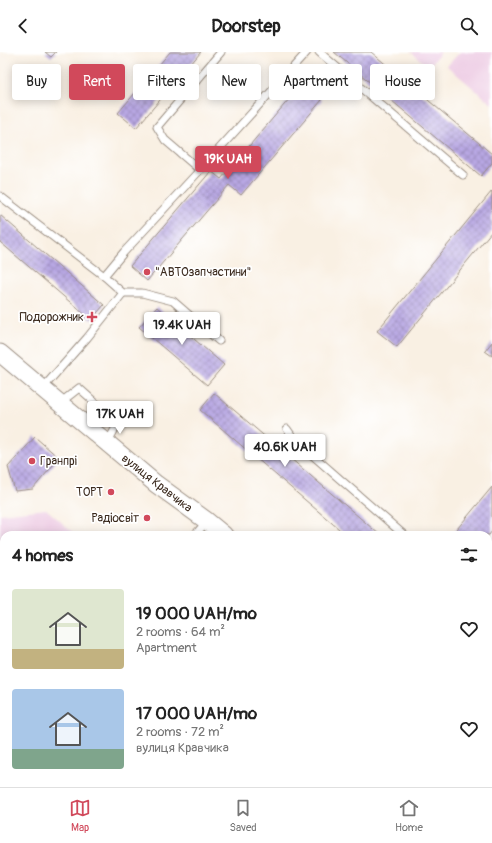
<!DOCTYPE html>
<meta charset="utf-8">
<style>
:root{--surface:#fff;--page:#f6f6f6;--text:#222;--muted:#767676;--line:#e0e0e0;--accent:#d1495b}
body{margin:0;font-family:Pangolin,sans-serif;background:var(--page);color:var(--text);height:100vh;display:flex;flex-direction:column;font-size:15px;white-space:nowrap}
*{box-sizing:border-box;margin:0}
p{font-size:13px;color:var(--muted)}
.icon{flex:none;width:22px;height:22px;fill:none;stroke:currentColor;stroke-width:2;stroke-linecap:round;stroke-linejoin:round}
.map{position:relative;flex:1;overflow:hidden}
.side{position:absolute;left:0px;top:479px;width:492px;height:256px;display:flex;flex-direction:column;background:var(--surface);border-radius:12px 12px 0 0;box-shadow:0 2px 10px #0003}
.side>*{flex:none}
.guide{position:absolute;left:12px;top:12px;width:468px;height:36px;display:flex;gap:8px}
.price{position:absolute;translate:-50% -34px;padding:0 9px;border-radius:4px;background:#fff;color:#222;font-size:13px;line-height:26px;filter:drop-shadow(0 1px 2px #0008)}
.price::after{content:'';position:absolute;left:50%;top:24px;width:12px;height:9px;margin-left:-6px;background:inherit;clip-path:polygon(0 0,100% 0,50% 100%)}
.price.selected{background:var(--accent);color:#fff}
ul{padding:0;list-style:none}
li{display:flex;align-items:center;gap:12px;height:100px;padding:0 12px}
li span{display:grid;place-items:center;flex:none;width:112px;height:80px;border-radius:4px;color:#555}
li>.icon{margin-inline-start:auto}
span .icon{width:48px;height:48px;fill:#fffc;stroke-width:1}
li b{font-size:17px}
h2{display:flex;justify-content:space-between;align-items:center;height:48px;padding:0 12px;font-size:17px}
.pill{padding:0 14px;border-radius:4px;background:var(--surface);box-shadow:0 2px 10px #0003;font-size:14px;line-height:36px}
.pill.selected{background:var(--accent);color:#fff}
header{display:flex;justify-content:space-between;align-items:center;height:52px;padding:0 12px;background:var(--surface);font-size:18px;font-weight:700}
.tabs{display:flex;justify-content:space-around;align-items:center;height:56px;border-top:1px solid var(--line);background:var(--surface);font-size:11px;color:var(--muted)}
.tabs a{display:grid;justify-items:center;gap:2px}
.tabs .selected{color:var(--accent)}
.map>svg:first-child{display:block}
.built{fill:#efd0e6}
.garden{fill:#94c271;stroke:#687648}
.building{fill:url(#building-cross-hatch)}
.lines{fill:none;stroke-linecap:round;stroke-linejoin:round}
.service-casing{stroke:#9a8d80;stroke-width:9}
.minor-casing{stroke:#9a8d80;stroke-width:16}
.tertiary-casing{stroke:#9a8d80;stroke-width:19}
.service{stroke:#fff;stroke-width:7}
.minor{stroke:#fff;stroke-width:14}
.tertiary{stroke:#fff;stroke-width:17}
.poi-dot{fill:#d1495b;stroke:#fff;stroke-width:1.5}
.labels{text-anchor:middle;stroke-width:3.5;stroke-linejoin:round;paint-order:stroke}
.poi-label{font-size:12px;fill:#3b2a1e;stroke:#fff;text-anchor:end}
.street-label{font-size:12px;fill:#3b2a1e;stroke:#fff}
</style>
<header><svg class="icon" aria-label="back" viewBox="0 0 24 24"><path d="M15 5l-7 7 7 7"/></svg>Doorstep<svg class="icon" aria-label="search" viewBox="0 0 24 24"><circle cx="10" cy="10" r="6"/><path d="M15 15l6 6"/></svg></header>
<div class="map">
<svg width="492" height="735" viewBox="0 0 492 735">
<defs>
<pattern id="building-cross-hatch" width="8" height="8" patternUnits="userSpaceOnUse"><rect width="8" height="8" fill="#b8a7e3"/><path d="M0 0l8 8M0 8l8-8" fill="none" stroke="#9788b7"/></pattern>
</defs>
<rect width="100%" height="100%" fill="#fff"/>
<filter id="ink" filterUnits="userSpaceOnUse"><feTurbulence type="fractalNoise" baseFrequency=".025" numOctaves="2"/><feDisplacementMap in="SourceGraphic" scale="8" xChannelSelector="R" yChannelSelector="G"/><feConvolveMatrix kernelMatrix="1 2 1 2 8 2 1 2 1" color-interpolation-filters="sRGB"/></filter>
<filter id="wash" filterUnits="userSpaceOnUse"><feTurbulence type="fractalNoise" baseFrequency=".012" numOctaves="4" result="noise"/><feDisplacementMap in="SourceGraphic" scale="16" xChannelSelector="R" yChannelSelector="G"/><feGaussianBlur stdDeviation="0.9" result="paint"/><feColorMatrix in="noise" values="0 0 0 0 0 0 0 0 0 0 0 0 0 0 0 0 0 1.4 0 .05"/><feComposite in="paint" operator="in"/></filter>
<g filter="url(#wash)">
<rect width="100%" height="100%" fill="#f9f0e3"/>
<!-- built -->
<g class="built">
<polygon points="411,0 441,0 429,15"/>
<polygon points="460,0 492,0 492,52 447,14"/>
<polygon points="46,457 76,483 4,483 4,731 28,731 25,735 0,735 0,462"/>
<polygon points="78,731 238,731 243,735 74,735"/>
</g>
<!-- garden -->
<polygon class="garden" points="0,667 4,670 4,731 18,731 15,735 0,735"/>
<g id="blocks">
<!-- building -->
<g class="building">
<polygon points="45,0 56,0 51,5"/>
<polygon points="170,0 201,0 136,76 118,61"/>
<polygon points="334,0 371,0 492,102 492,111 481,124"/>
<polygon points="302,32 322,48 241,143 229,133 147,229 130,214 211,119 221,127"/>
<polygon points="492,139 492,179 397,295 377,279"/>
<polygon points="0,163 104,253 91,268 0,190"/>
<polygon points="157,255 224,313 207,333 139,275"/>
<polygon points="492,290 492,304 485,299"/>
<polygon points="214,341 380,483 346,483 200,358"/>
<polygon points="35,385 59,406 33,437 15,439 8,415"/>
<polygon points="492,435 492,479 489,483 452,483"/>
<polygon points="4,510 4,596 0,592 0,515"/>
<polygon points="492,560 492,574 488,571 488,564"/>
<polygon points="4,615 4,627 0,623 0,620"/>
<polygon points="488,645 492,648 492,658 488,663"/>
<polygon points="123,731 154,731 159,735 120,735"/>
</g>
</g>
</g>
<g filter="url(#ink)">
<use href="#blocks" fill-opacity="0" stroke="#9a8d80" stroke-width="1"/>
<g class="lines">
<defs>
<g id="service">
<polyline points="319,0 463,123"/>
<polyline points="200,118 165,88 157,75 221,0"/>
<polyline points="0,144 104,224 123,241 87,286 42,337"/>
<polyline points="104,224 124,200 200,118 307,0"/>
<polyline points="123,241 142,241 173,249 219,289"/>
<polyline points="60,351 79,336 118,371 107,392"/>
<polyline points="287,377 294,387 404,483"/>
<polyline points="195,483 207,469"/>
<polyline points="398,731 403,735"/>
<polyline points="364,735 367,731"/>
</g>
<polyline id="minor" points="457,735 461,731"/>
<g id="tertiary">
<polyline points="0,301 156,432 207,469 224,483"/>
<polyline points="488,698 492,693"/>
</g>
</defs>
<!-- service casing -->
<use href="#service" class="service-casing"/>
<!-- minor casing -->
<use href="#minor" class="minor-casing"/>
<!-- tertiary casing -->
<use href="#tertiary" class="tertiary-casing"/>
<!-- service -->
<use href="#service" class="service"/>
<!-- minor -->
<use href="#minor" class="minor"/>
<!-- tertiary -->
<use href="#tertiary" class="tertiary"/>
</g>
</g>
<!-- markers -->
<g class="poi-dot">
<circle cx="147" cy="220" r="4"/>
<path d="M90 259h4v4h4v4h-4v4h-4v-4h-4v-4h4z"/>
<circle cx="32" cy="409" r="4"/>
<circle cx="111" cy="440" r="4"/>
<circle cx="147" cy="466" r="4"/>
</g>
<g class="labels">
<!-- poi labels -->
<g class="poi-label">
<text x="155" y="224" text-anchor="start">"АВТОзапчастини"</text>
<text x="84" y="269">Подорожник</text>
<text x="40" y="413" text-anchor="start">Гранпрі</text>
<text x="103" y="444">ТОРТ</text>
<text x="139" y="470">Радіосвіт</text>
</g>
<!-- street labels -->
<g class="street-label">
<text transform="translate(157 431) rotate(38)" y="4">вулиця Кравчика</text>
</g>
</g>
</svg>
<b class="price selected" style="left:228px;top:128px">19K UAH</b>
<b class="price" style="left:182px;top:294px">19.4K UAH</b>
<b class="price" style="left:120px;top:383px">17K UAH</b>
<b class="price" style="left:285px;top:416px">40.6K UAH</b>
<div class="guide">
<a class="pill">Buy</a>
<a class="pill selected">Rent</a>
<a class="pill">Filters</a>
<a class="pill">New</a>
<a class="pill">Apartment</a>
<a class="pill">House</a>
</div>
<section class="side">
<h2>4 homes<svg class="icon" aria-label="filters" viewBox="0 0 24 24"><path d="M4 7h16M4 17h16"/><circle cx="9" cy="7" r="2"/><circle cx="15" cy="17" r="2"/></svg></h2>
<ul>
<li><span style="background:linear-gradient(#dfe7d0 75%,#c2b280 0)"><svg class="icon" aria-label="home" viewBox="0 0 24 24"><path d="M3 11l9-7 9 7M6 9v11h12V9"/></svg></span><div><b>19 000 UAH/mo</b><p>2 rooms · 64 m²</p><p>Apartment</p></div><svg class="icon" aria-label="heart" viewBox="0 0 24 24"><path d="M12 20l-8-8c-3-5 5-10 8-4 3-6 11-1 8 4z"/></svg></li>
<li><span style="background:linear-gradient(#a9c7e8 75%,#7fa58c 0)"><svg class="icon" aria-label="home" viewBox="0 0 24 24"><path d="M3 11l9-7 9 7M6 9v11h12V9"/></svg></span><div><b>17 000 UAH/mo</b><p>2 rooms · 72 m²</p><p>вулиця Кравчика</p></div><svg class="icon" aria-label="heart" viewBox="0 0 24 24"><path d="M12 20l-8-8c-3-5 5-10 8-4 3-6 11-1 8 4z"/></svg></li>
</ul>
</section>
</div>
<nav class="tabs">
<a class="selected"><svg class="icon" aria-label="map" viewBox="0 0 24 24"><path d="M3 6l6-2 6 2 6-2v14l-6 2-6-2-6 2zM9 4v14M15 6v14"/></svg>Map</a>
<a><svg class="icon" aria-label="saved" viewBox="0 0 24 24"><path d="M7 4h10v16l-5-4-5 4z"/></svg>Saved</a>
<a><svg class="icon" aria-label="home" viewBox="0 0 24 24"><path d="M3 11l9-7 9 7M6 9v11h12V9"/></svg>Home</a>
</nav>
